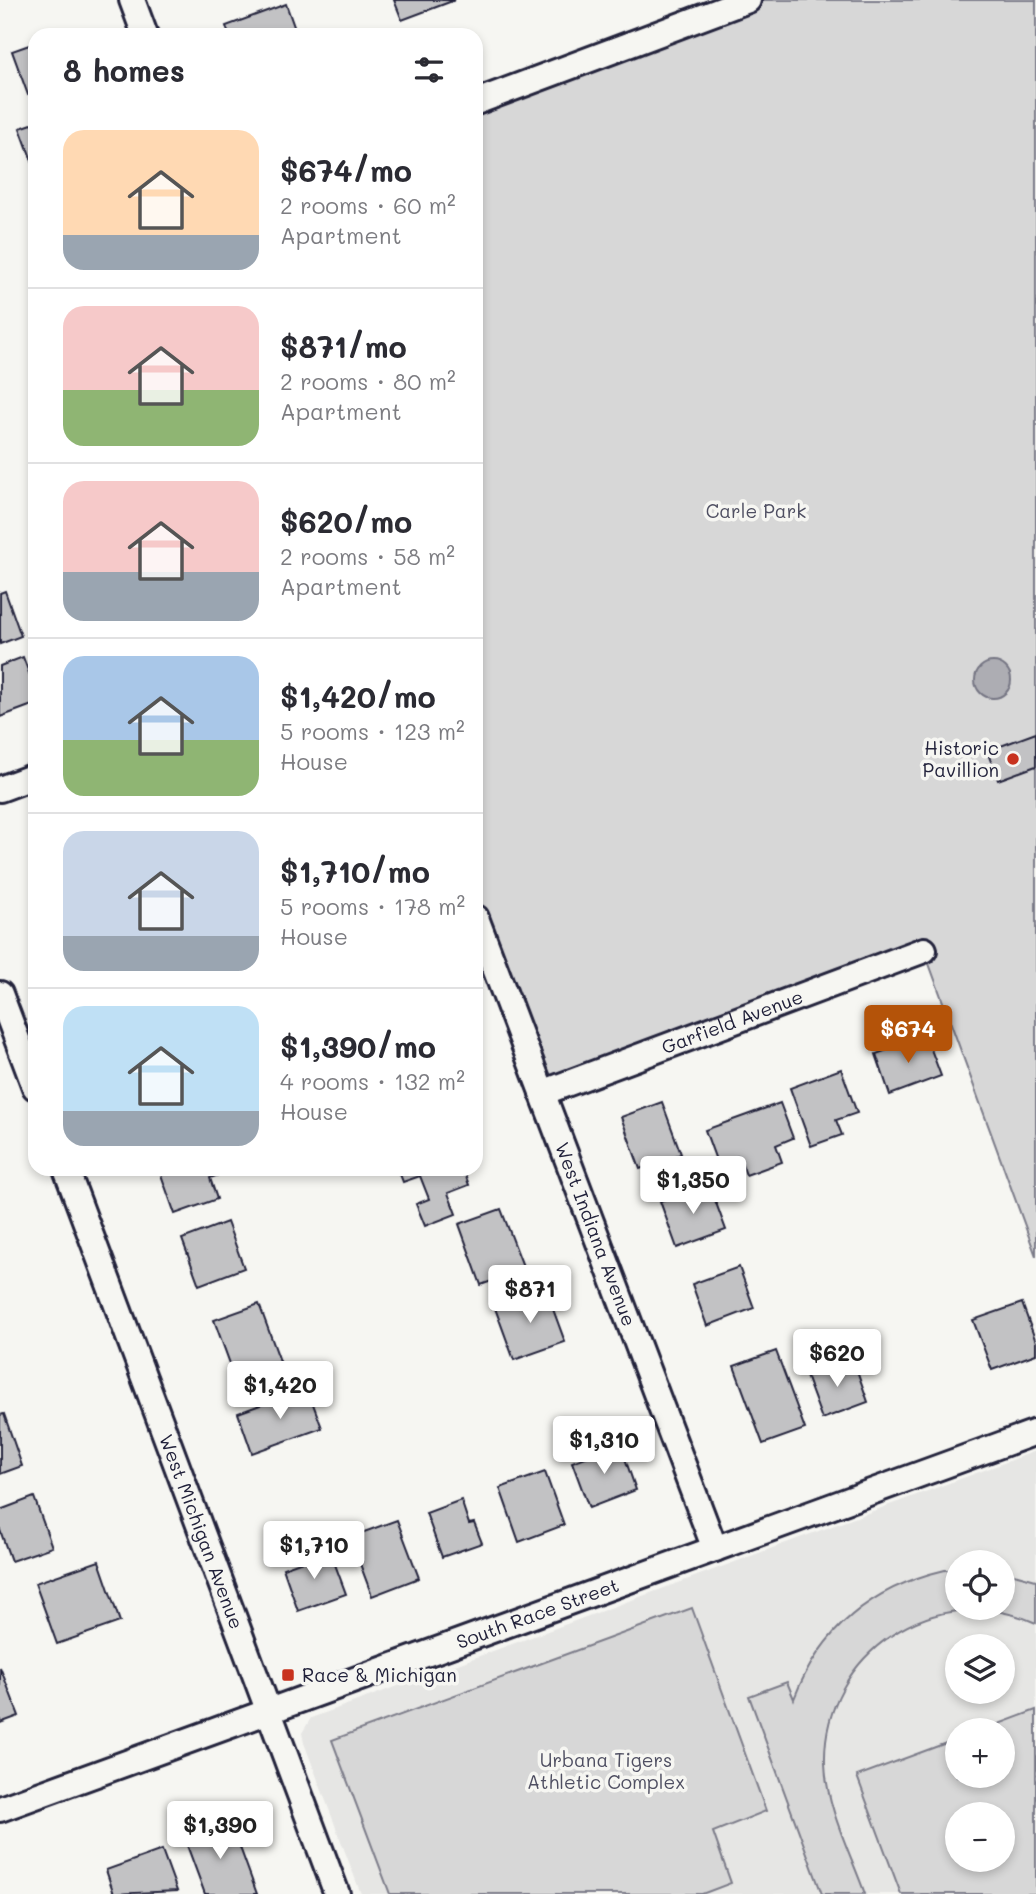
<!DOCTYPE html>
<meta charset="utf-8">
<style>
:root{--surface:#fff;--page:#f7f7f7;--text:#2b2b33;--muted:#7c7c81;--line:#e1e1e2;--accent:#b45309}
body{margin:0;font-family:Mali,sans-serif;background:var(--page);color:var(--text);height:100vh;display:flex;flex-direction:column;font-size:26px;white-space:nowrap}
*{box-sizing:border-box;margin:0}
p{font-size:23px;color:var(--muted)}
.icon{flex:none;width:38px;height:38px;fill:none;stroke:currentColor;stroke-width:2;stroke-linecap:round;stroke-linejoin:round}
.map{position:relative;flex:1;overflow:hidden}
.panel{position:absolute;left:28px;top:28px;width:455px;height:1148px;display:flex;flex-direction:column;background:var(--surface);border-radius:21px;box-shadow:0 4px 10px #0003}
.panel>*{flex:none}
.controls{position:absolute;left:945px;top:1550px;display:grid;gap:14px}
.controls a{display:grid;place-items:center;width:70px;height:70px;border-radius:50%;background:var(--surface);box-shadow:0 4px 10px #0003;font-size:35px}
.price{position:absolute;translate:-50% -60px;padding:0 16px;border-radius:7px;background:#fff;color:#222;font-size:23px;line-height:46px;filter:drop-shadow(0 2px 4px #0008)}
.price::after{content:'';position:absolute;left:50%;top:42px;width:21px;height:16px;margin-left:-10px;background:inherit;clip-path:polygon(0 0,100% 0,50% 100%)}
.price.on{background:var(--accent);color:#fff}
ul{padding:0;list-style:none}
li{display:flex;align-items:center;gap:21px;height:175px;padding:0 35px}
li+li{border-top:2px solid var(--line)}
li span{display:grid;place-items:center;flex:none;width:196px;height:140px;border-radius:21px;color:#555}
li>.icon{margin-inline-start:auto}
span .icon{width:84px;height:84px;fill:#fffc;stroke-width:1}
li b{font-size:30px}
h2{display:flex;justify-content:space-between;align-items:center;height:84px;padding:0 35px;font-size:30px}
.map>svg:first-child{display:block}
.built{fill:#e6e6e4;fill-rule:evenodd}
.green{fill:#d7d7d7;stroke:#7c7c89;stroke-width:2;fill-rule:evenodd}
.water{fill:#adadb3;stroke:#757583;stroke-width:2}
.building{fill:#c2c2c4;stroke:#22223b;stroke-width:2}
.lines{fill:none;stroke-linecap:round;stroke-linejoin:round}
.street-casing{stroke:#22223b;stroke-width:30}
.street{stroke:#f6f6f2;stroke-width:24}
.poi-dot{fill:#c8321e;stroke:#f6f6f2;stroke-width:2.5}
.labels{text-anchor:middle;stroke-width:7;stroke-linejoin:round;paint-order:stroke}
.park-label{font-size:19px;fill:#4f4f62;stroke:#f6f6f2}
.poi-label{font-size:19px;fill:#22223b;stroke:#f6f6f2;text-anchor:end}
.street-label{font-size:19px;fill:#22223b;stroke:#f6f6f2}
</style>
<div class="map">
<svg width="1036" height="1894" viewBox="0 0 1036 1894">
<rect width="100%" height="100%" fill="#f6f6f2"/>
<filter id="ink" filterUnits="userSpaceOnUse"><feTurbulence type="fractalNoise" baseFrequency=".0143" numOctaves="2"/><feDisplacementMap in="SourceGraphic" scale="14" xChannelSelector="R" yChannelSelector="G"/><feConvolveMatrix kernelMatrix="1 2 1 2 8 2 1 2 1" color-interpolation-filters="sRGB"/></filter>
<g filter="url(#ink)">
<!-- built -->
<path class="built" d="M1036,1451V1894H361L304,1743L302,1733L311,1718ZM957,1563H1003V1608H957ZM957,1647H1003V1692H957ZM957,1731H1003V1776H957ZM957,1815H1003V1860H957Z"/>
<!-- green -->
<g class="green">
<polygon points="750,0 1036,0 1036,1256 924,950 542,1093 476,919 476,103"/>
<path d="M945,1570H957V1608H1003V1571L1036,1580V1623C937,1578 822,1653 825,1763C826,1807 850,1852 865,1894H822L749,1696L787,1682L794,1699C821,1629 872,1587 945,1570Z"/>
<polygon points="692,1608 766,1811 713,1832 731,1883 702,1894 390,1894 332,1740"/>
<path d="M1036,1710V1894H901L857,1776L957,1739V1776H1003V1731H980ZM957,1815H1003V1860H957Z"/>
</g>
<!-- water -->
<circle class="water" cx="993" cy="680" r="18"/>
<!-- building -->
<g class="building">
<polygon points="394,0 455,0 402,20"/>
<polygon points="286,4 297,35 229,35 226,26"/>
<polygon points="35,43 35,92 28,95 12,51"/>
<polygon points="35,123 35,169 20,128"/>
<polygon points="5,591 21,636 0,644 0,593"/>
<polygon points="23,657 35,689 35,704 0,717 0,666"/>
<polygon points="1036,733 1036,766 998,780 987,751"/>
<polygon points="926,1036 941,1076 890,1095 876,1054"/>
<polygon points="841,1069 857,1113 836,1120 842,1135 811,1146 790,1088"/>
<polygon points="662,1102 681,1154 640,1169 621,1117"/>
<polygon points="780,1103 793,1138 776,1145 782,1162 746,1175 739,1156 717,1163 705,1130"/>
<polygon points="159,1169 235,1169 210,1178 217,1199 175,1214"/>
<polygon points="398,1169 463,1169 469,1185 448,1193 456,1214 425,1226 416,1204 429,1199 420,1176 403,1182"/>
<polygon points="709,1184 726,1230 677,1248 660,1201"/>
<polygon points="501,1209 524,1269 481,1285 459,1224"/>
<polygon points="227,1222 244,1268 199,1285 182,1239"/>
<polygon points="739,1267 754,1308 707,1326 692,1284"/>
<polygon points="546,1290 565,1342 514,1360 495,1308"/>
<polygon points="1022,1303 1036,1342 1036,1354 992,1370 973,1320"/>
<polygon points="259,1304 281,1364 236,1380 214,1320"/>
<polygon points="776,1351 805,1429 763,1444 734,1366"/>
<polygon points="853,1359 868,1402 822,1419 806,1376"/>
<polygon points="307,1388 322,1428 252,1453 238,1413"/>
<polygon points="4,1414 22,1466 0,1474 0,1415"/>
<polygon points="620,1444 636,1490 589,1508 572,1462"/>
<polygon points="545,1472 564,1525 519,1542 500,1488"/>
<polygon points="34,1497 52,1547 11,1561 0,1530 0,1510"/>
<polygon points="461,1500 469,1524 474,1523 482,1543 442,1557 426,1513"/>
<polygon points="397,1520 419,1578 372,1596 350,1537"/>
<polygon points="330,1551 346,1594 298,1611 283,1568"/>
<polygon points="99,1561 120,1622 57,1644 35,1583"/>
<polygon points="0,1667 19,1716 0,1723"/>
<polygon points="230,1820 257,1894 205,1894 184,1837"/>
<polygon points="162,1850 177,1891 114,1894 106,1870"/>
</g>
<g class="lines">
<defs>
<g id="street">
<polyline points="132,0 145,35"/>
<polyline points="476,102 748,0"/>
<polyline points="0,789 35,776"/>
<path id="s1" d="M476,918L715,1549"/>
<polyline points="0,994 35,1087"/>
<path id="s2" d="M542,1093L924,950"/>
<path id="s3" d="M66,1169L337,1894"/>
<path id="s4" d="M0,1809L1036,1432"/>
</g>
</defs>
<!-- street casing -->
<use href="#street" class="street-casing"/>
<!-- street -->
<use href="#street" class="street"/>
</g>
</g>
<!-- markers -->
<g class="poi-dot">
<circle cx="1013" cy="759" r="7"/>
<rect x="281" y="1668" width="14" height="14" rx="3.5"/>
</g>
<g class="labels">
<!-- park labels -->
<g class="park-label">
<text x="756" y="518">Carle Park</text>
<text x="606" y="1767">Urbana Tigers<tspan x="606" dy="22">Athletic Complex</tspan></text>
</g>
<!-- poi labels -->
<g class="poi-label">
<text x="999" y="755">Historic<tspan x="999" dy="22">Pavillion</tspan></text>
<text x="302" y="1682" text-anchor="start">Race &amp; Michigan</text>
</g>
<!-- street labels -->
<g class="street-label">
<text dy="7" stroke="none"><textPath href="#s2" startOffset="203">Garfield Avenue</textPath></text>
<text dy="7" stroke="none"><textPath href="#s1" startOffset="338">West Indiana Avenue</textPath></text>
<text dy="7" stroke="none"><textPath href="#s3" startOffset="387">West Michigan Avenue</textPath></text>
<text dy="7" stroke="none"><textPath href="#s4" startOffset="572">South Race Street</textPath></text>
</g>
</g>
</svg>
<div class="controls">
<a><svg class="icon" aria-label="locate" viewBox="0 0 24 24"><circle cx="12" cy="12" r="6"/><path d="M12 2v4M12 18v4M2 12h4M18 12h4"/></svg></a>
<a><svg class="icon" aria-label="layers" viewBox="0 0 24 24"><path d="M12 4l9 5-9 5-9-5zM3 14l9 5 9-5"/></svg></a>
<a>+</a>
<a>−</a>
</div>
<b class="price on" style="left:908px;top:1065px">$674</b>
<b class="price" style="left:693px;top:1216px">$1,350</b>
<b class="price" style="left:530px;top:1325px">$871</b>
<b class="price" style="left:837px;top:1389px">$620</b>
<b class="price" style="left:280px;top:1421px">$1,420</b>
<b class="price" style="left:604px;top:1476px">$1,310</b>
<b class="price" style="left:314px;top:1581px">$1,710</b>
<b class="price" style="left:220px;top:1861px">$1,390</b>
<section class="panel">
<h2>8 homes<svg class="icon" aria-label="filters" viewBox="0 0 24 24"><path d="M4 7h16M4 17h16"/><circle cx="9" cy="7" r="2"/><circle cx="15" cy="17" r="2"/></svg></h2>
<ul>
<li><span style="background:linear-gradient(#ffd9b3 75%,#9aa5b1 0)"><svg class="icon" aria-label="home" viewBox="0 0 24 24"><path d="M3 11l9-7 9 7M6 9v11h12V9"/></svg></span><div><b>$674/mo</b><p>2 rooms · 60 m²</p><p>Apartment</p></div></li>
<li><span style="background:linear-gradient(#f6c9c9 60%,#8fb573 0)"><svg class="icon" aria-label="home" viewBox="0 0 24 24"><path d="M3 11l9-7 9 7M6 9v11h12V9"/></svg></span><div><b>$871/mo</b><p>2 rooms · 80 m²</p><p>Apartment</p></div></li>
<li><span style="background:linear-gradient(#f6c9c9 65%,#9aa5b1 0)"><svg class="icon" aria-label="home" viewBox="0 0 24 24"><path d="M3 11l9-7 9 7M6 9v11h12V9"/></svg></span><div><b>$620/mo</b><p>2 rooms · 58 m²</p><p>Apartment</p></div></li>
<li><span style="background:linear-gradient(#a9c7e8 60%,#8fb573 0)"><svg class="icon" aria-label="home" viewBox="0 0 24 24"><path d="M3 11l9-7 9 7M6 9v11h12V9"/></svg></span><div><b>$1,420/mo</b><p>5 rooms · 123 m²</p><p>House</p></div></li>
<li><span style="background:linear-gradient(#c9d6e8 75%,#9aa5b1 0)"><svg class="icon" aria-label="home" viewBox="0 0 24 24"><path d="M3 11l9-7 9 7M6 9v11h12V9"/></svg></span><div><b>$1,710/mo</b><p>5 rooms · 178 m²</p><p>House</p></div></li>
<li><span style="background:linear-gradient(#bfe0f5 75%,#9aa5b1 0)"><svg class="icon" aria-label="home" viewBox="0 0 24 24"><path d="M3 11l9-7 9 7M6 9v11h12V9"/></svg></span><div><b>$1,390/mo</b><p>4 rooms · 132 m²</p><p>House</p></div></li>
</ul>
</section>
</div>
